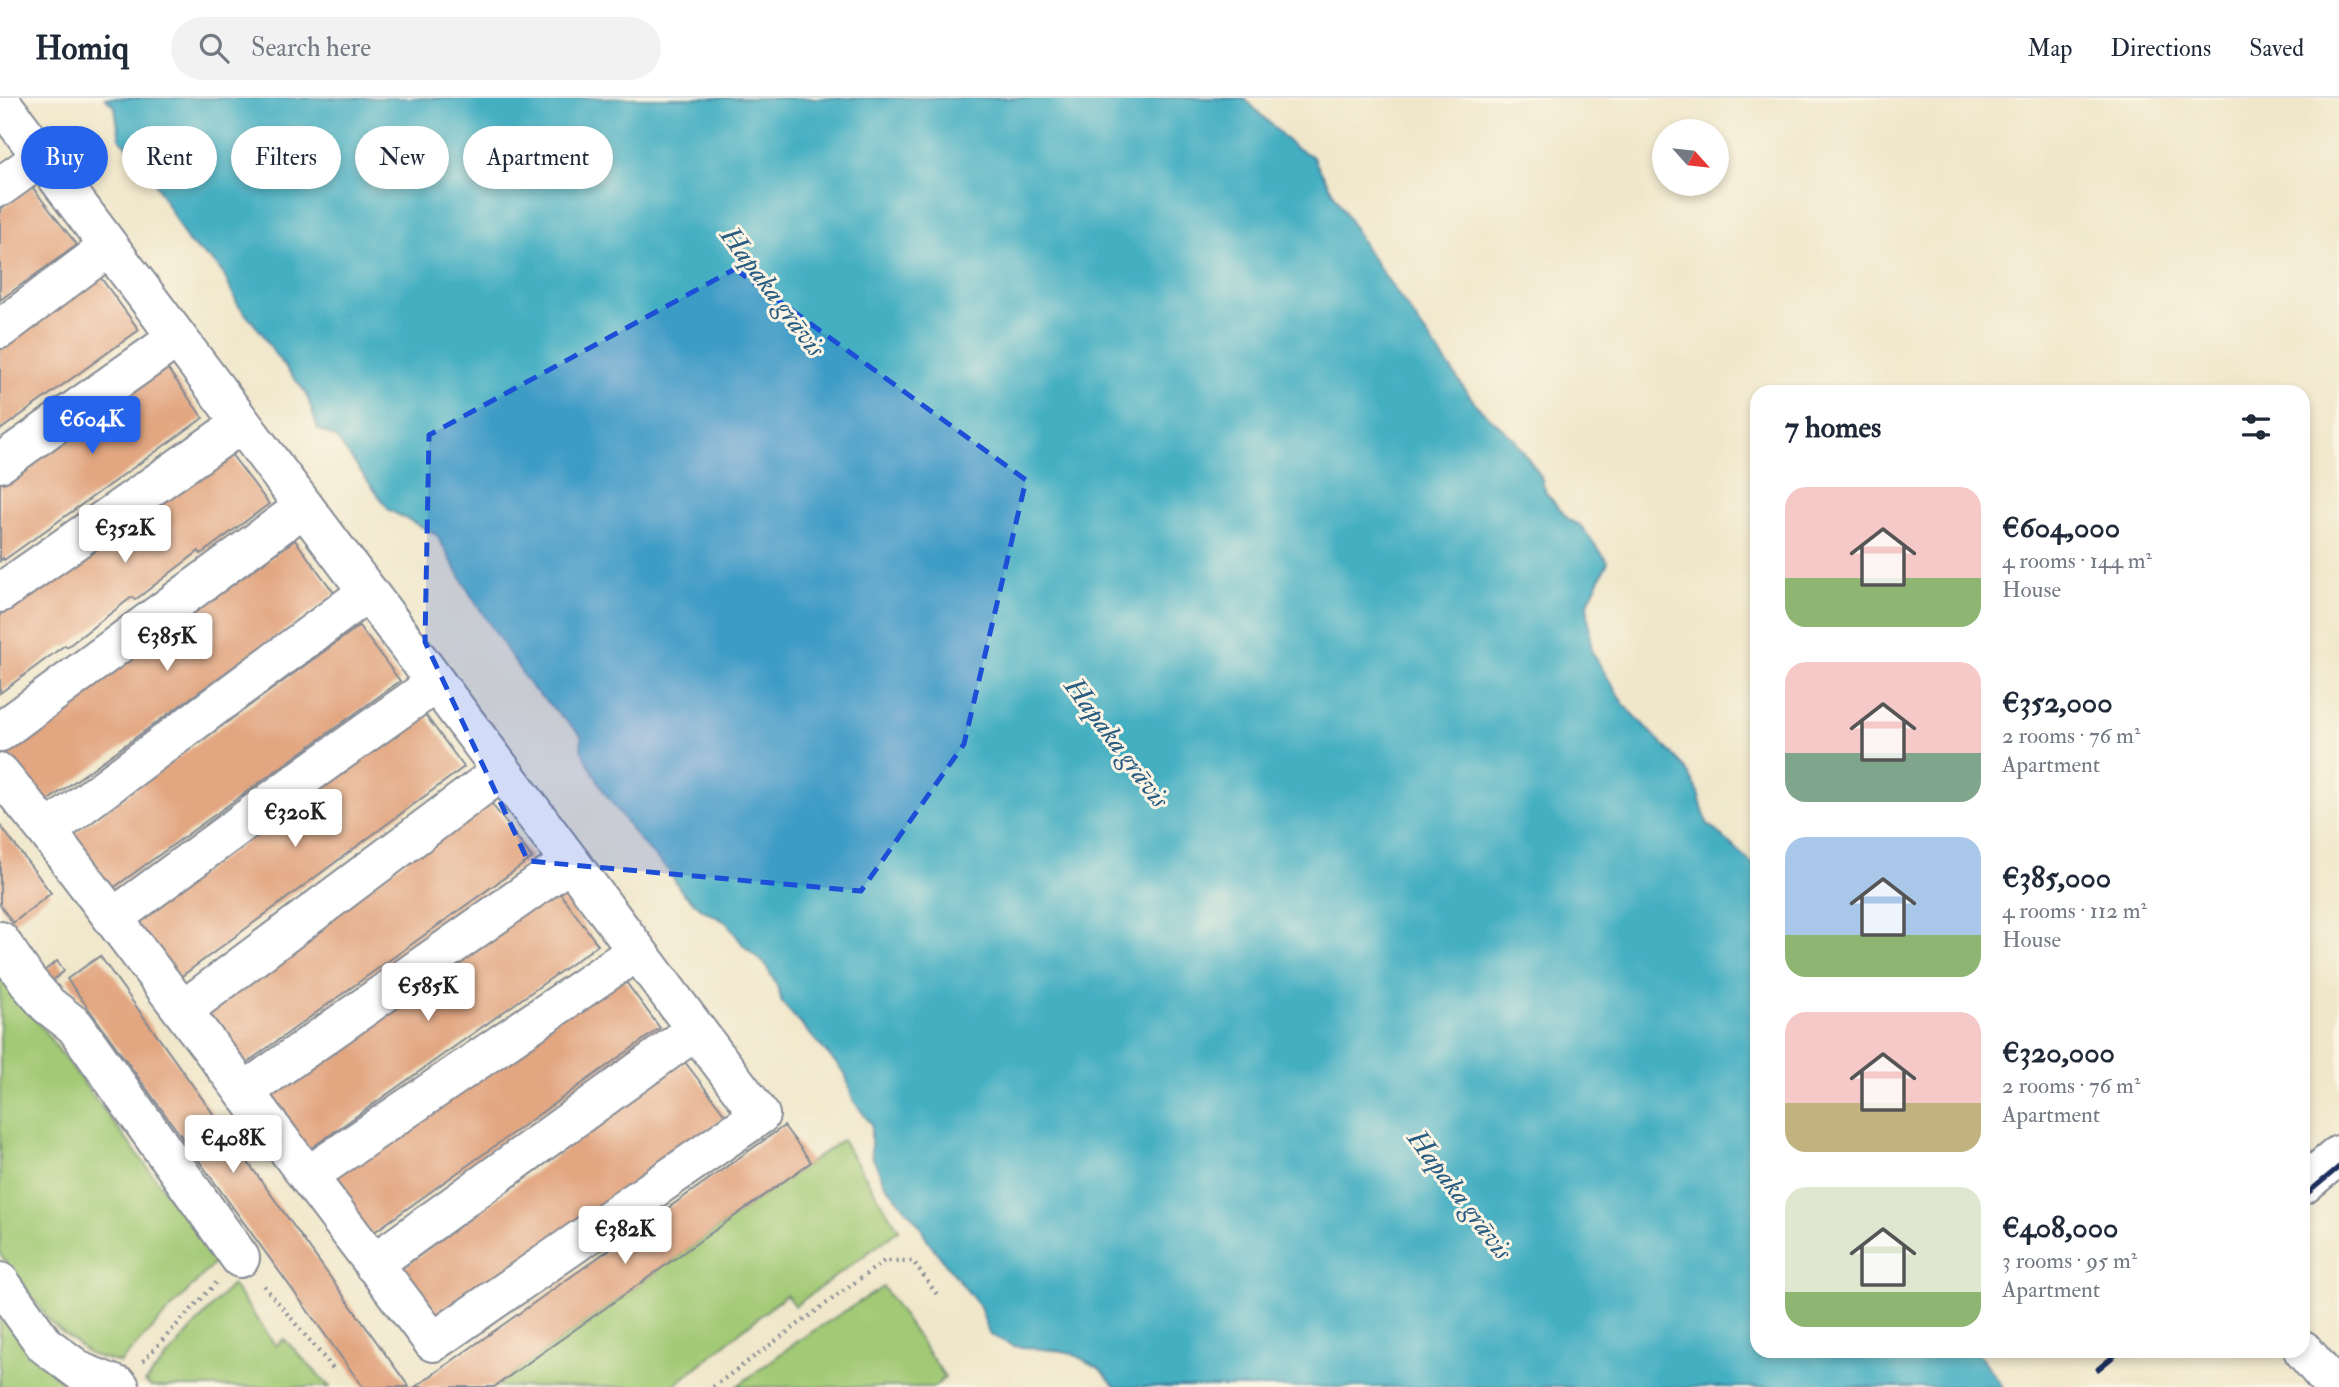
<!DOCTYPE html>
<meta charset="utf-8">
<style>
:root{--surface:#fff;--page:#f2f2f3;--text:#1f2937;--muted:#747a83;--line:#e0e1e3;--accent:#2563eb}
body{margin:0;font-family:"IM FELL Double Pica",serif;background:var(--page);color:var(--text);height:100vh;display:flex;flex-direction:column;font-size:26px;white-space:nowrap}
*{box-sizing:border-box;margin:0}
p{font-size:23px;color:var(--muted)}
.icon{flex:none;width:38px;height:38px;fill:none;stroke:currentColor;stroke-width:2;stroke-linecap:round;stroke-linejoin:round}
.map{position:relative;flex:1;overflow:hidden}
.details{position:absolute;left:1750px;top:287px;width:560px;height:973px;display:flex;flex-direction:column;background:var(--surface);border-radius:21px;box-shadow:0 4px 10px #0003}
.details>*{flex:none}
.top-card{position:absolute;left:21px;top:28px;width:665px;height:63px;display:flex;gap:14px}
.needle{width:46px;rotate:117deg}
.buttons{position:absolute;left:1652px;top:21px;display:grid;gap:14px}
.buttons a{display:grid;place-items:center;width:77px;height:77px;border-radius:50%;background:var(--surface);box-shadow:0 4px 10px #0003;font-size:35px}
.price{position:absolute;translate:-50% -60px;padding:0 16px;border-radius:7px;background:#fff;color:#222;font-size:23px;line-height:46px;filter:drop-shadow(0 2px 4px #0008)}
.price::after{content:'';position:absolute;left:50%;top:42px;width:21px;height:16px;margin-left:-10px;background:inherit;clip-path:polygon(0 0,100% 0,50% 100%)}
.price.current{background:var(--accent);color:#fff}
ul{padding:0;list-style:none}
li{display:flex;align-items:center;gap:21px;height:175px;padding:0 35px}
li span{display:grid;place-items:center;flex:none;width:196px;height:140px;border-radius:21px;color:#555}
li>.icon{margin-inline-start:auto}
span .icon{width:84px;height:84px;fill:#fffc;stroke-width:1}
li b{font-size:30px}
h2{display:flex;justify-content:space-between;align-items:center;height:84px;padding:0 35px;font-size:30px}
.pill{padding:0 24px;border-radius:32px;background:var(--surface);box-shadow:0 4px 10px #0003;font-size:24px;line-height:63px}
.pill.current{background:var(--accent);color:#fff}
header{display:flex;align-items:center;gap:42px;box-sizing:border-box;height:98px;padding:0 35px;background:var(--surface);border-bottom:2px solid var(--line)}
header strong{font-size:33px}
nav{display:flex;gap:38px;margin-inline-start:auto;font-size:24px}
.search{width:490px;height:63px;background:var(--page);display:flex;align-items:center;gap:18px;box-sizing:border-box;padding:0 24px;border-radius:38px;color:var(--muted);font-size:26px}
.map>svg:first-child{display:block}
.green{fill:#a2c974;stroke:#5e7c69;stroke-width:2}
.water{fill:#44afc2;stroke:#306f90;stroke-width:2}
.building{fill:#e2a681}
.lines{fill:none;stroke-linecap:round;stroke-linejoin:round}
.minor-casing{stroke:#868b94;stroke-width:42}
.path{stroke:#868b94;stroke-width:4.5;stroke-dasharray:2 5;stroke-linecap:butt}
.minor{stroke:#fff;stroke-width:38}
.rail{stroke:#1b2f5e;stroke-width:5}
.marked{fill:#1d4ed8;fill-opacity:0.2;stroke:#1d4ed8;stroke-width:5;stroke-dasharray:14 9;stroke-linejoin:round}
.labels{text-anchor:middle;stroke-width:6;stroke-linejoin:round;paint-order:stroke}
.water-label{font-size:28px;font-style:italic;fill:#295c81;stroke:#fcf5e5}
</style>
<header>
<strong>Homiq</strong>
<div class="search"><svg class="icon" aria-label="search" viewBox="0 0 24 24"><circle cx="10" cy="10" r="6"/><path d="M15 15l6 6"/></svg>Search here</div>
<nav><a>Map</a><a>Directions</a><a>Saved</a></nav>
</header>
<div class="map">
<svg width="2339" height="1289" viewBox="0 0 2339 1289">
<rect width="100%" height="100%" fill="#fcf5e5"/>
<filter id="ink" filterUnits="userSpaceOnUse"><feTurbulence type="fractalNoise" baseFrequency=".0143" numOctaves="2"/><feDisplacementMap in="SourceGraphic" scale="14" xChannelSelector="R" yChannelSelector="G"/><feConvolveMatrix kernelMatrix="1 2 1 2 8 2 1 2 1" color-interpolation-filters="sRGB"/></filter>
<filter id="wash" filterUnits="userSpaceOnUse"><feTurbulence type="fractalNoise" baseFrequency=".00686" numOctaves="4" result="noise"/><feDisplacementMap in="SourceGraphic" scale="28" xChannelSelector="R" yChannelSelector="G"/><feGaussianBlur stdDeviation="1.57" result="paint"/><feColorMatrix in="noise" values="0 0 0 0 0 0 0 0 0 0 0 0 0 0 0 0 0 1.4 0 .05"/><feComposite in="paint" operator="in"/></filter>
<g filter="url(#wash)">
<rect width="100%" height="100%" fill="#f0e7cb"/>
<!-- green -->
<g class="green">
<polygon points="0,874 217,1162 120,1265 91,1257 52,1226 0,1156"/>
<polygon points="842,1042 899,1132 795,1208 786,1197 672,1289 494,1289"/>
<polygon points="232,1186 276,1248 284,1241 330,1289 151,1289 145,1284"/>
<polygon points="883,1189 945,1279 935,1289 736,1289 799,1242"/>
<polygon points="0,1208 69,1289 0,1289"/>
</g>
<!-- water -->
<polygon class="water" points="105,0 1244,0 1294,49 1312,58 1368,154 1477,308 1514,341 1540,377 1546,395 1569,422 1581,428 1608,464 1587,506 1592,554 1625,608 1684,668 1696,689 1707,725 1757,770 1757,1253 1977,1253 2003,1289 1116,1289 1099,1270 1069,1254 1013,1248 989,1236 980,1209 930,1146 918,1125 885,1086 871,1056 871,1026 853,1002 845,975 782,905 777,888 765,866 744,848 726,824 703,812 682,794 669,773 640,743 604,694 581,652 581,637 531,589 472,499 436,436 389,412 336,340 318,331 306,295 274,255 262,235 238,207 224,177 215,165 188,144 141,60 120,42 115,9"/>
<g id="blocks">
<!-- building -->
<g class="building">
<polygon points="32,89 77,147 0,202 0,112"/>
<polygon points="98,176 139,232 0,332 0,246"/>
<polygon points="162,263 203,320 4,462 3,460 0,463 0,382"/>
<polygon points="228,352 269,406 201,456 199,453 135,502 132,499 67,549 65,547 0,595 0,511"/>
<polygon points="295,442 335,496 39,709 0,654"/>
<polygon points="359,528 400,583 105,796 65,742"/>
<polygon points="424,615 464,669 171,886 128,829"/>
<polygon points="489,702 532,760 235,973 194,917"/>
<polygon points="0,727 51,795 13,825 0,807"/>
<polygon points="557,791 598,847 300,1058 258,1002"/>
<polygon points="100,858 409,1289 363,1289 67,881"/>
<polygon points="57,863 64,873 48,886 40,876"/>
<polygon points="620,876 660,930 363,1142 322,1086"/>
<polygon points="685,964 726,1018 431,1233 390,1179"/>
<polygon points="784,1028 811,1064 494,1289 415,1289"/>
</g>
</g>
</g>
<g filter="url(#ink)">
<use href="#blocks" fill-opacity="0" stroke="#868b94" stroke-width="2"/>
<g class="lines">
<defs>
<g id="minor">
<polyline points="0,3 760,1017 433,1244 47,733 0,675"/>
<polyline points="0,89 42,59"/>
<polyline points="0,231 109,149"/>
<polyline points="0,365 177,240"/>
<polyline points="0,495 241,326"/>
<polyline points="0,634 304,409"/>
<polyline points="47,733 368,494"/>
<polyline points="113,820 311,674 436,585"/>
<polyline points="0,843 28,884 48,907 75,928 240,1160"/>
<polyline points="183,912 502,673"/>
<polyline points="244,994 570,764"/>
<polyline points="308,1078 637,853"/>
<polyline points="2303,1087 2339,1057"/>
<polyline points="373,1166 696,932"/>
<polyline points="0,1184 45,1247 81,1274 120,1289"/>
<polyline points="2303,1252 2334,1289"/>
</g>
</defs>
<!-- minor casing -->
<use href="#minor" class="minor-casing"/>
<!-- path -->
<g class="path">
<polyline points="264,1188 336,1274"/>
<polyline points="143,1263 216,1185"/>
<polyline points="713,1289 884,1163 913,1163 938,1198"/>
</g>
<!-- minor -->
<use href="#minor" class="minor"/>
<!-- rail -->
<g class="rail">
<polyline points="2303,1099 2339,1069"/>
<polyline points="2098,1271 2120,1253"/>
</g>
</g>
</g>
<!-- marked area -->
<path class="marked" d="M735,171L1026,382L964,646L861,793L528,763L425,544L429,337Z"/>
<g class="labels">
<!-- water labels -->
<g class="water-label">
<text transform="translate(774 193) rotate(53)" y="10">Hapaka grāvis</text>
<text transform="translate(1118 644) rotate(53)" y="10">Hapaka grāvis</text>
<text transform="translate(1461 1096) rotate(53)" y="10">Hapaka grāvis</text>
</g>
</g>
</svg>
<div class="buttons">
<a><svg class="needle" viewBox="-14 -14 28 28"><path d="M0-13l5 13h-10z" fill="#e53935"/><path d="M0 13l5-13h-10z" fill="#747a83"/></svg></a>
</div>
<b class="price current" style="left:92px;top:358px">€604K</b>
<b class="price" style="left:125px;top:467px">€352K</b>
<b class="price" style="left:167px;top:575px">€385K</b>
<b class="price" style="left:295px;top:751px">€320K</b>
<b class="price" style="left:428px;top:925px">€585K</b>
<b class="price" style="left:233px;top:1077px">€408K</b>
<b class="price" style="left:625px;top:1168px">€382K</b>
<div class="top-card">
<a class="pill current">Buy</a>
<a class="pill">Rent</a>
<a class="pill">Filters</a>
<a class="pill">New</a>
<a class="pill">Apartment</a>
</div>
<section class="details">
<h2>7 homes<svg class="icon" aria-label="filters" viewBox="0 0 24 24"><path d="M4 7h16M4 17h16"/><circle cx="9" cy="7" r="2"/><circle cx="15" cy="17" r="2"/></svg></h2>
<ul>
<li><span style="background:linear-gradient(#f6c9c9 65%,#8fb573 0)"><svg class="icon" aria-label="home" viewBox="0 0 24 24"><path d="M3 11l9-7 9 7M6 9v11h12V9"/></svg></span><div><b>€604,000</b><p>4 rooms · 144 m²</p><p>House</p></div></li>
<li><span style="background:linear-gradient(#f6c9c9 65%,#7fa58c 0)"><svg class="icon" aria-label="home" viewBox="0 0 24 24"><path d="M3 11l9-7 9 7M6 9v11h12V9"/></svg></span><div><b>€352,000</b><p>2 rooms · 76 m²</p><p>Apartment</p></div></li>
<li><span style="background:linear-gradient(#a9c7e8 70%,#8fb573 0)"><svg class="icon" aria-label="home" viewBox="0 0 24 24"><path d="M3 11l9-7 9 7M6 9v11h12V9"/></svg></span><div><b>€385,000</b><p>4 rooms · 112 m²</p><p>House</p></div></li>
<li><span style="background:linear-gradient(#f6c9c9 65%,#c2b280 0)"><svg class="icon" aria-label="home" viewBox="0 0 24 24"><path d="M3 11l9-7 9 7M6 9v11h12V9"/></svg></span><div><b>€320,000</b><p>2 rooms · 76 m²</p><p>Apartment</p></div></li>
<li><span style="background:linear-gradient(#dfe7d0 75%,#8fb573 0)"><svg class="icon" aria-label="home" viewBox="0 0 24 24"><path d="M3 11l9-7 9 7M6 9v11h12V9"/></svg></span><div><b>€408,000</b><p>3 rooms · 95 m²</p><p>Apartment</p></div></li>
</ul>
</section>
</div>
